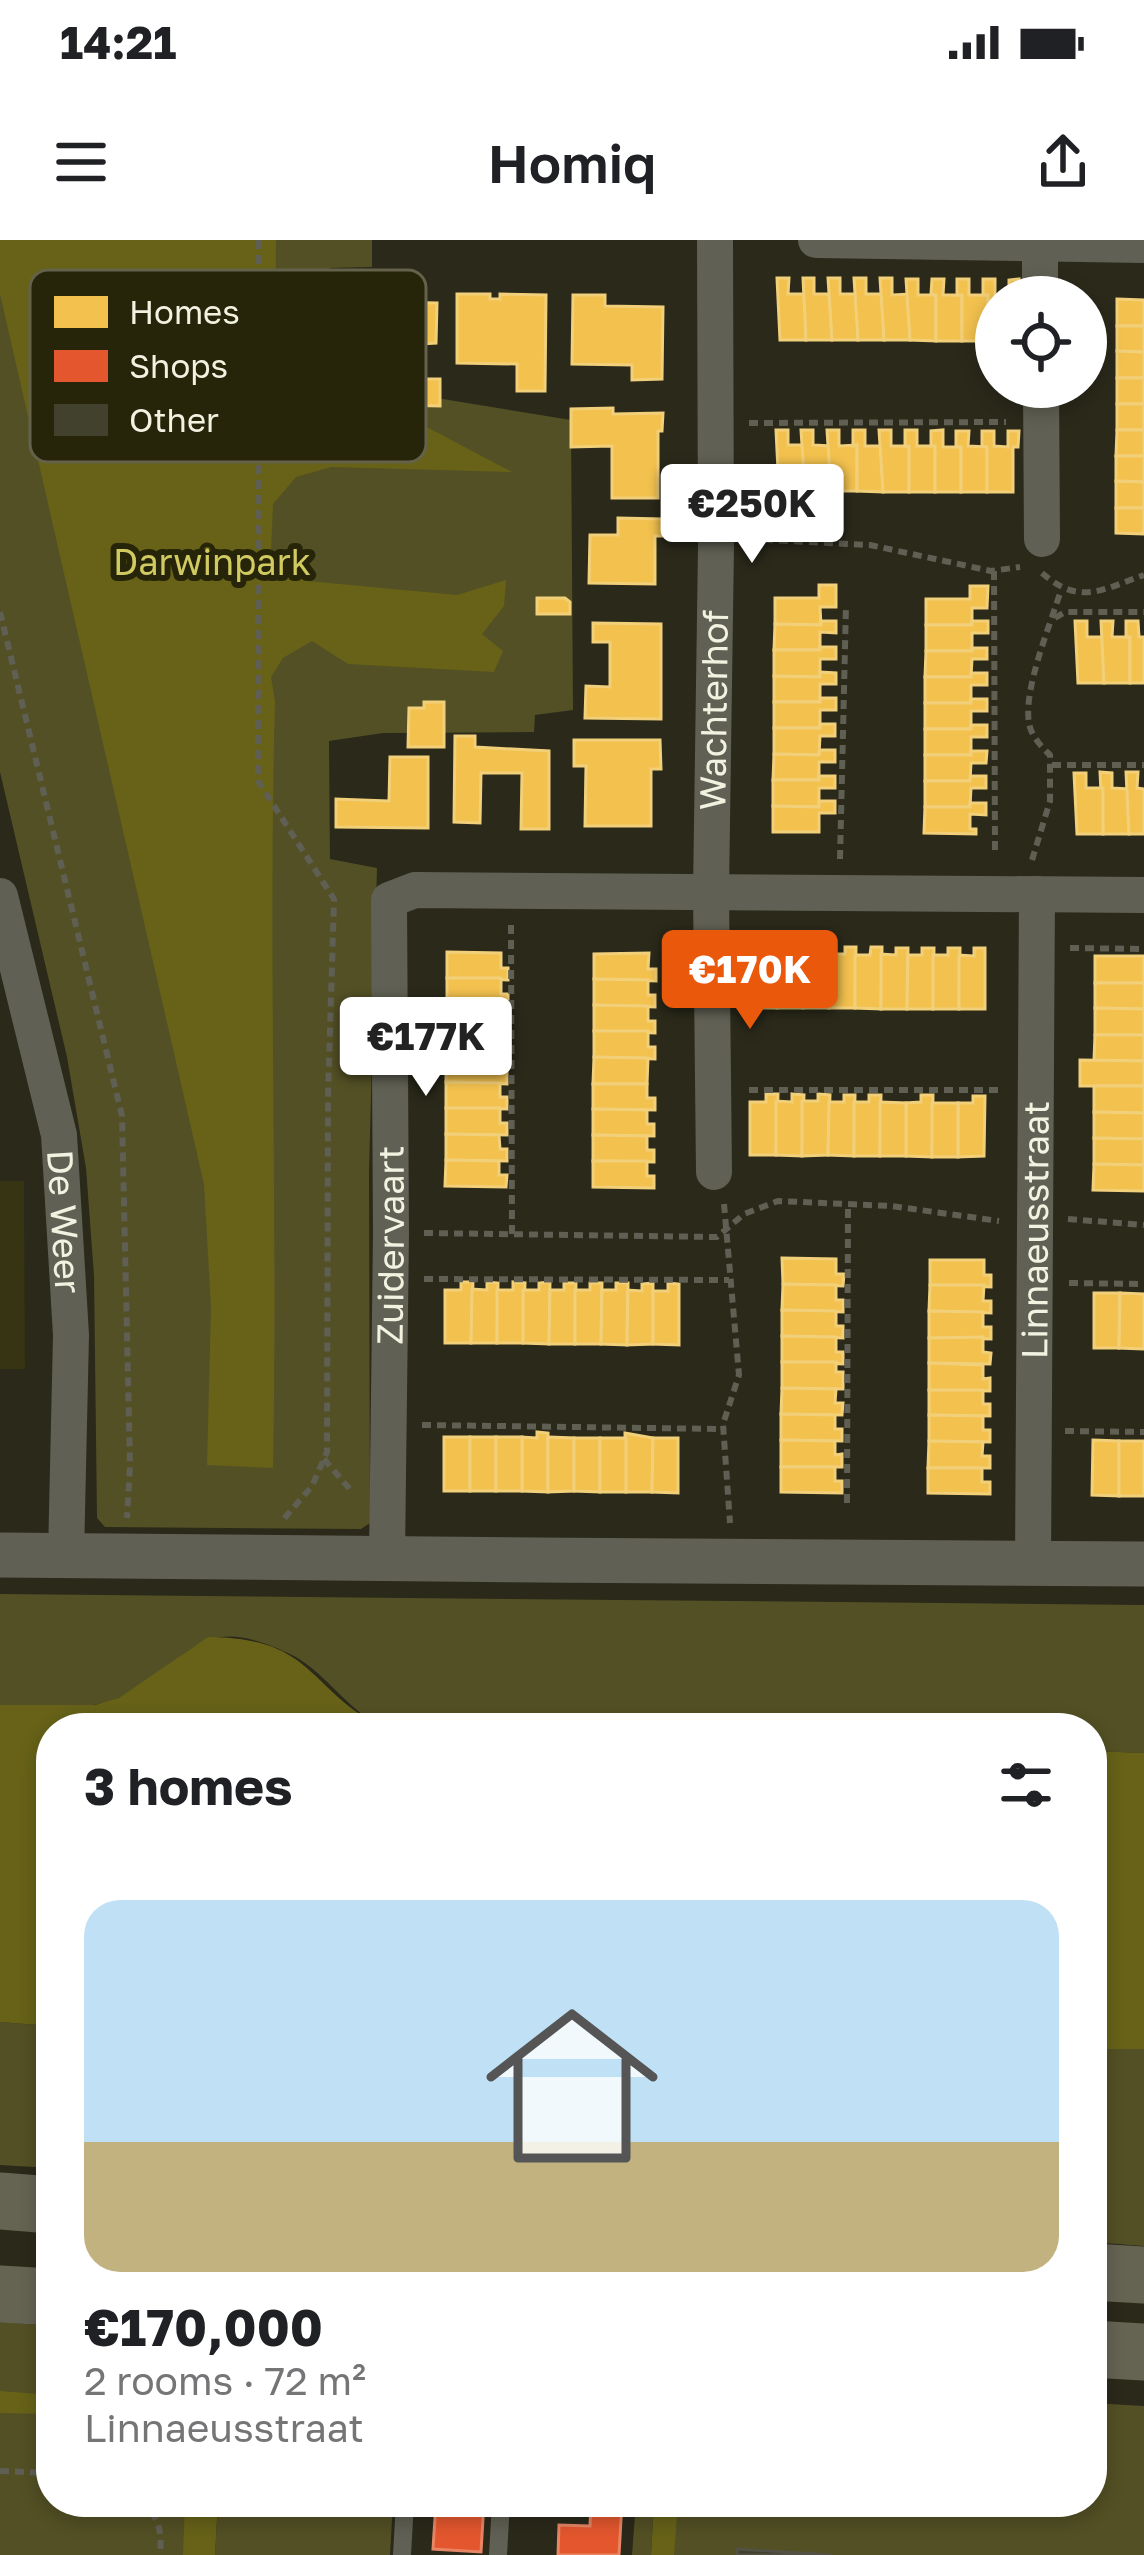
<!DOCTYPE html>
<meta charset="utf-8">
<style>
:root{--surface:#fff;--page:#f6f6f6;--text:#202124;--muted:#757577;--line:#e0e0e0;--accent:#ea580c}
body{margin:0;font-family:"Golos Text",sans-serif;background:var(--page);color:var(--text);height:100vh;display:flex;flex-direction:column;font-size:45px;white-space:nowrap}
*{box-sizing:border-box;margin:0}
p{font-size:39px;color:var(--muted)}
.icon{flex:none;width:66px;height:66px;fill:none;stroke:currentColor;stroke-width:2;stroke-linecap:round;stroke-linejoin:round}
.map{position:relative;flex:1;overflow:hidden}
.details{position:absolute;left:36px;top:1473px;width:1071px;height:804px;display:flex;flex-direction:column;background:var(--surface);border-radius:48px;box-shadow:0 6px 18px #0003}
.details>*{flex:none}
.fabs{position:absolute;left:975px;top:36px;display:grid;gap:24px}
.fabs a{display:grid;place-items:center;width:132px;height:132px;border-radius:50%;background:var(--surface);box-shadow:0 6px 18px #0003;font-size:60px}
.price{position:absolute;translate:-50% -102px;padding:0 27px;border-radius:12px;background:#fff;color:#222;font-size:39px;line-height:78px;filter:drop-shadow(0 3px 6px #0008)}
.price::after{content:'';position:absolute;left:50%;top:72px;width:36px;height:27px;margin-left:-18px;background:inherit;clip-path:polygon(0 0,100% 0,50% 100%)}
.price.active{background:var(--accent);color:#fff}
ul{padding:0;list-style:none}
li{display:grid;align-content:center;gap:24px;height:636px;padding:0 48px}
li+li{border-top:3px solid var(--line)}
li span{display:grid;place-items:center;height:372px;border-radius:36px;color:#555}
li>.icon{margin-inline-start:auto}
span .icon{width:216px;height:216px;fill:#fffc;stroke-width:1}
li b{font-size:51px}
h2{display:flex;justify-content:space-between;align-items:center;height:144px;padding:0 48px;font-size:51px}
.status{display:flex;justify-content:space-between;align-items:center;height:84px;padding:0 60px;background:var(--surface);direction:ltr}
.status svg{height:33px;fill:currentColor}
header{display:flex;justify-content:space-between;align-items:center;height:156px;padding:0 48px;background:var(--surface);font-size:54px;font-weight:600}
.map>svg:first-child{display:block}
.built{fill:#363412}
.green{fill:#535025}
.water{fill:#676218}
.homes{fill:#f2c14e;stroke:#f2d07a;stroke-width:3}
.shops{fill:#e4572e;stroke:#e88664;stroke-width:3}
.building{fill:#42412d;stroke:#525144;stroke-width:3}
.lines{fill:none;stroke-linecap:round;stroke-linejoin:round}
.path{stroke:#605f53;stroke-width:6;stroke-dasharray:9 6;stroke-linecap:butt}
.service{stroke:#616054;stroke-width:18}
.minor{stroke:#616054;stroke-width:36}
.tertiary{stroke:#616054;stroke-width:45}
.primary{stroke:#656453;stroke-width:57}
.labels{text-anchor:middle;stroke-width:12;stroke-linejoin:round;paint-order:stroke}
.park-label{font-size:36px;fill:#d1ca61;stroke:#272509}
.street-label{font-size:36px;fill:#f2f2e1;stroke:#272509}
.key{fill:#272509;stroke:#64624a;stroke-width:3}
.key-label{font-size:33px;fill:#f2f2e1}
</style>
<div class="status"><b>14:21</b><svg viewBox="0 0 49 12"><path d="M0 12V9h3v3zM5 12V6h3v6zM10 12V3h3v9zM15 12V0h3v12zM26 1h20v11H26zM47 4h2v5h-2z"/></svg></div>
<header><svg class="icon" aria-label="menu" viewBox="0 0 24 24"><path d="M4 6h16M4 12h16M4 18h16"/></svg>Homiq<svg class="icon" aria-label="share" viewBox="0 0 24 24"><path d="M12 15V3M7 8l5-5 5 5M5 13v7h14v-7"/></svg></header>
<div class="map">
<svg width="1144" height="2315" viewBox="0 0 1144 2315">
<rect width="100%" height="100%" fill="#2a291a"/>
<!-- built -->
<polygon class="built" points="0,941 24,941 25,1129 0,1129"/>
<!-- green -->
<g class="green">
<polygon points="0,0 372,0 372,27 330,28 333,141 571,180 573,470 535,475 534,492 383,493 329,501 330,619 377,628 369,933 370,1283 361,1289 105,1287 97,1278 94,1036 86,928 67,817 0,532"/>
<path d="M0,1354L1144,1365V1513L1092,1511V1488H382C346,1468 322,1429 290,1414C193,1368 192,1424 119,1458C85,1473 36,1465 0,1465Z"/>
<polygon points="0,1782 51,1786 51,1928 0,1925"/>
<polygon points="1092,1809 1144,1809 1144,2006 1092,2002"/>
<polygon points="0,2082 51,2086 51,2262 201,2262 201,2315 0,2315"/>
<polygon points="1092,2163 1144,2166 1144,2315 664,2315 669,2262 1092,2262"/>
<polygon points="218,2262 393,2262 390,2315 215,2315"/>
<polygon points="636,2262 654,2262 651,2315 632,2315"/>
</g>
<!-- water -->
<g class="water">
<path d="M0,0H276L275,178L287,204L314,213L421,184L512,232L331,227L296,237L273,264L271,313L308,341L457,355L506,340L504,366L482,394L503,411L494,432L348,424L312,401L283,418L271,437L275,461C268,716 278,972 273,1228L207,1225L211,1067L204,944L0,54Z"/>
<path d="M208,1397C314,1398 305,1446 382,1488H51V1786L0,1782V1465H95L119,1458Z"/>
<polygon points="1092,1511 1144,1513 1144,1809 1092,1809"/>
<polygon points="0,2151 51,2155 51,2174 0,2173"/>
<polygon points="185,2262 218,2262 215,2315 183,2315"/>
<polygon points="654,2262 678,2262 674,2315 651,2315"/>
</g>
<!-- homes -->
<g class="homes">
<polygon points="777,38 789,38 788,54 806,54 806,100 780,100"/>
<polygon points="803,38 814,38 814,54 832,54 832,100 806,100"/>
<polygon points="828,38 840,38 840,54 858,54 858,100 832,100"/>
<polygon points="854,38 866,38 866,54 884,54 884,100 858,100"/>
<polygon points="880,38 892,38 892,55 910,54 910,100 884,100"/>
<polygon points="906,39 918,39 918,55 936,55 936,101 910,100"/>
<polygon points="932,39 944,39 943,55 962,55 962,101 936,101 936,55 931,54"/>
<polygon points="957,39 969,39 969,55 988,55 988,101 962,101 962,55 957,55"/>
<polygon points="983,39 995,39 995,55 1009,55 1009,40 1019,39 1019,55 996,57 996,101 988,101 988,55 983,55"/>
<polygon points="362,53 386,54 386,62 437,63 436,103 419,104 419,139 440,139 440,166 395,165 395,133 347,133 347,102 362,101"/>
<polygon points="457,54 490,54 490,59 500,59 500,54 546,55 545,151 517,151 517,124 457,123"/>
<polygon points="573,55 605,55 605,66 663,67 662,139 632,140 632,125 572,124"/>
<polygon points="1117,59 1144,60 1144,86 1117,86"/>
<polygon points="1117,86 1144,86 1144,112 1117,111"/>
<polygon points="1117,111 1144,112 1144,138 1117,138"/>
<rect x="1117" y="138" width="27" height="26"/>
<rect x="1117" y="164" width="27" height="26"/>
<polygon points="613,168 613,174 663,173 662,191 658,191 658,258 612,258 612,206 571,207 571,169"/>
<polygon points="776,190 788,190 788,205 805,205 805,251 779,251"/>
<polygon points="801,190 813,190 813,205 831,206 831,251 805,251"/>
<polygon points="827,190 839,190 839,206 857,205 857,251 831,251"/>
<polygon points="853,190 865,190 865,206 883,206 883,252 857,251 857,205 853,206"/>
<polygon points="879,190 891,190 891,206 909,206 909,252 883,252"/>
<polygon points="905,190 917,190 917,206 935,206 935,252 909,252 909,206 905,206"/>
<polygon points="943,190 943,207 961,207 961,252 935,252 935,206 931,206 931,191"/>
<polygon points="1117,190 1144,190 1144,216 1116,216"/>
<polygon points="956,191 969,191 968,206 987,207 987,252 961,252 961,207 956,206"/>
<polygon points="982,191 994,191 994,206 1008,207 1008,191 1019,191 1018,207 1013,207 1013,252 987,252 987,207 982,206"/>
<polygon points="1116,216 1144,216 1144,242 1116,241"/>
<polygon points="1116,241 1144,242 1144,268 1116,268"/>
<polygon points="1116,268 1144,268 1144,294 1116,293"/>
<polygon points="618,278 662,279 662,296 655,296 655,344 589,343 590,295 618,295"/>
<polygon points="819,345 836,345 836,367 820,367 821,385 775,384 775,358 819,358"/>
<polygon points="970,346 988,346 987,368 972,368 972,385 926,385 926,359 970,359"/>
<polygon points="537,358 565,358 570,362 570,374 537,374"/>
<polygon points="821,381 836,381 836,393 820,392 820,410 774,410 775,384 821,385"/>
<polygon points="972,381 988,381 988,393 972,393 972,411 926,411 926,385 972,385"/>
<polygon points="1075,381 1087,381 1087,397 1104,397 1104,443 1078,443"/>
<polygon points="1101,381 1113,381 1112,397 1130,397 1130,443 1104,443"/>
<polygon points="1126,381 1138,381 1139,397 1144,397 1144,443 1130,443 1130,397 1126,397"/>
<polygon points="593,383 661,384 661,479 585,478 586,446 610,447 610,402 593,402"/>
<polygon points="820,407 836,407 836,419 820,419 820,437 774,436 774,410 820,410"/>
<polygon points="972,408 987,408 987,419 972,419 971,437 925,437 926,411 972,411"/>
<polygon points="820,432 836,433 836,444 820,444 820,462 774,462 774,436 820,437"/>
<polygon points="971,433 987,433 987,445 971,445 971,463 925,463 925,437 971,437"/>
<polygon points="820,458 836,458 836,470 820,470 820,488 774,488 774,462 820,462"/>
<polygon points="971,459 987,459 987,471 971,471 971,489 925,489 925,463 971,463"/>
<polygon points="424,462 444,462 444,507 408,507 409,468 424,468"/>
<polygon points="820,484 835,484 835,496 820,496 819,515 774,514 774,488 820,488"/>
<polygon points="971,485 987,485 987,497 971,497 971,515 925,515 925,489 971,489"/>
<polygon points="455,496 475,496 475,507 549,511 549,589 521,589 522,533 481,533 480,583 454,582"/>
<polygon points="574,500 660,500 661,529 651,529 651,586 585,586 586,526 574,526"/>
<polygon points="820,510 835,510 835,522 819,522 819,540 773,540 774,514 819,515"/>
<polygon points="971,511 987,511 986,523 971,523 970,541 925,541 925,515 971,515"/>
<polygon points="390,517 428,517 428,588 336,587 336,559 389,561"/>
<polygon points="1100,532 1112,533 1112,548 1129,549 1129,594 1103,594"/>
<polygon points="1126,532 1138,532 1137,548 1144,549 1144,594 1129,594"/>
<polygon points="1074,533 1086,533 1086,548 1103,548 1103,594 1077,594"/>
<polygon points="819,536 835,536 835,548 819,548 819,567 773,566 773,540 819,540"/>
<polygon points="971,536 986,536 986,548 971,548 970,567 925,567 925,541 970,541"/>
<polygon points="819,561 835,561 835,573 819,573 819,592 773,592 773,566 819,567"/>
<polygon points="970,563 986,563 986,575 970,574 970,589 976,589 976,594 924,593 925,567 970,567"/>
<polygon points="767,707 779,707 777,768 751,768 751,714 767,714"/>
<polygon points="793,707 805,707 803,768 777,768 778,714 793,714"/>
<polygon points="819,707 831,707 829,768 803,768 804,714 819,714"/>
<polygon points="845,707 856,707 855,768 829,768 829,714 845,714"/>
<polygon points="871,707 882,707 881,769 855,768 855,715 870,715"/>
<polygon points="896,708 908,708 907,769 881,769 881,714 896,715"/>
<polygon points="922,708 934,708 933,769 907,769 908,715 922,715"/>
<polygon points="948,708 960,708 959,769 933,769 933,715 948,715"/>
<polygon points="974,708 985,708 985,769 959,769 959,715 974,716"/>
<polygon points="447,712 501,713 501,728 508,728 508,740 447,738"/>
<polygon points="649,713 648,729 656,729 656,741 594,739 594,714"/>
<rect x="1095" y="716" width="49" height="27"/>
<polygon points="447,738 501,738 501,754 508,754 508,766 447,764"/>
<polygon points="594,739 648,740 648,755 655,755 655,767 594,765"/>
<polygon points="1095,743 1144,743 1144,769 1095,768"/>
<polygon points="447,764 501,765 501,780 508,780 508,792 447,790"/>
<polygon points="594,765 648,766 648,781 655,781 655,793 594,791"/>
<polygon points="1095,768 1144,769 1144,795 1095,795"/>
<polygon points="447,790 500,791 500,806 508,805 507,817 446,816"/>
<polygon points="594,791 648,791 648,807 655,807 655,819 594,817"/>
<polygon points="1095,795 1144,795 1144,821 1094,820"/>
<polygon points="446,816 500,817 500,831 507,832 507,844 446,842"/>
<polygon points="594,817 648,818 647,844 593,844"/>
<polygon points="1080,820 1144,821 1144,846 1080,846"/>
<polygon points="446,842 500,843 500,857 507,857 507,869 446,868"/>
<polygon points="593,844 647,844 647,858 655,858 655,870 593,869"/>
<polygon points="1094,846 1144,846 1144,873 1094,872"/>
<polygon points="766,854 778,854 776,915 750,915 750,862 766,862"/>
<polygon points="792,854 804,855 802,916 776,915 776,861 792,862"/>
<polygon points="818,854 830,855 828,915 802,916 802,861 818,861"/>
<polygon points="844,855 855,855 854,916 828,915 829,862 844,862"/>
<polygon points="869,855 881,855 880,916 854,916 854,862 869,862"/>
<polygon points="921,855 933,855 932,917 906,916 906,863 921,862"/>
<polygon points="973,856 985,856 984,916 958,917 958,863 973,863"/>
<polygon points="880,862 906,863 906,916 880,916"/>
<rect x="932" y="863" width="26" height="54"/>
<polygon points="446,868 500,868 500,883 507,883 507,895 446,894"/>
<polygon points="593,869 647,870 647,884 654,884 654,896 593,895"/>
<polygon points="1094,872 1144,873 1144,899 1094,898"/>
<polygon points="446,894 499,895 500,909 507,909 507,921 446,920"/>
<polygon points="593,895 647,896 647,910 654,910 654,922 593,921"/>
<polygon points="1094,898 1144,899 1144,925 1094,924"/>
<polygon points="446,920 499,921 499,935 507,935 506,947 445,946"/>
<polygon points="593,921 647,921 647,936 654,936 654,948 593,947"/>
<polygon points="1094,924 1144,925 1144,951 1093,950"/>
<polygon points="782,1018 836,1019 836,1034 844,1034 843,1046 783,1044"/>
<polygon points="930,1020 984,1020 984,1035 991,1035 991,1047 930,1045"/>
<polygon points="461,1042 473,1042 471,1103 445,1103 445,1050 461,1050"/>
<polygon points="487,1042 498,1043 497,1103 471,1103 472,1049 487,1050"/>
<polygon points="513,1042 525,1043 523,1103 497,1103 497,1050 513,1050"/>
<polygon points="550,1042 549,1104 523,1103 523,1050 539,1050 539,1043"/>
<polygon points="564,1043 576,1043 575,1104 549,1104 550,1050 564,1050"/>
<polygon points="590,1043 602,1043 601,1104 575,1104 575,1050 590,1050"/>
<polygon points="616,1043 628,1043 627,1105 601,1104 602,1050 616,1050"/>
<polygon points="653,1043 653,1104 627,1105 628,1050 642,1051 642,1044"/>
<polygon points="668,1043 679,1044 679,1105 653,1104 653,1051 668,1051"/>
<polygon points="783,1044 836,1045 836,1060 843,1060 843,1072 782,1070"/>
<polygon points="930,1045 984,1045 983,1061 991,1061 991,1073 929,1071"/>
<polygon points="1094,1053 1120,1053 1119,1108 1094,1108"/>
<polygon points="1120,1053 1144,1054 1144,1109 1119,1108"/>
<polygon points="782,1070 836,1071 836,1086 843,1086 843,1098 782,1096"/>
<polygon points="929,1071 983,1072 983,1087 991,1087 991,1099 929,1098"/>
<polygon points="782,1096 836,1097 836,1112 843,1112 843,1124 782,1122"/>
<polygon points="983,1097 983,1112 991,1113 990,1124 929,1123 929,1098"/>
<polygon points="782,1122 836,1122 836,1132 843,1132 843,1149 782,1148"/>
<polygon points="929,1123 983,1125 983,1139 990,1138 990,1151 929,1150"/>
<polygon points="782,1148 836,1149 835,1163 843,1163 842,1175 781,1174"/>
<polygon points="929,1150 983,1150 983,1164 990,1164 990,1176 929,1175"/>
<polygon points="781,1174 835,1175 835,1189 842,1189 842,1201 781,1200"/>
<polygon points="929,1175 983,1176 983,1190 990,1190 990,1202 929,1201"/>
<polygon points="537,1192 548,1193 548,1252 522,1251 522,1197 537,1198"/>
<polygon points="625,1193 653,1198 652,1252 626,1252"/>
<rect x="444" y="1197" width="26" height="54"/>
<rect x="470" y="1197" width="26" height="54"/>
<rect x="496" y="1197" width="26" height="54"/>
<polygon points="548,1197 574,1198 574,1251 548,1252"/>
<polygon points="574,1198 600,1198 600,1252 574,1251"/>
<rect x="600" y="1198" width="26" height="54"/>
<polygon points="653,1198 678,1198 678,1253 652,1252"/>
<polygon points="781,1200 835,1201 835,1215 842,1214 842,1227 781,1227"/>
<polygon points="1093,1200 1119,1201 1119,1256 1092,1255"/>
<polygon points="929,1201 983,1202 982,1216 990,1216 990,1228 928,1228"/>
<rect x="1119" y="1201" width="25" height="55"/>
<polygon points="781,1227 835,1227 835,1241 842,1241 842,1253 781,1252"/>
<polygon points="928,1228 982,1228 982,1242 990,1242 990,1254 928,1253"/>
</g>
<!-- shops -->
<g class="shops">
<polygon points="436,2262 484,2262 481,2312 433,2309"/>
<polygon points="591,2262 622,2262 619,2315 558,2315 559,2285 590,2286"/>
</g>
<!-- building -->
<polygon class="building" points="737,2309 832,2315 737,2315"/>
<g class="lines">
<!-- path -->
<g class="path">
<polyline points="259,0 258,541 334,659 328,857 327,1212 312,1246 283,1280"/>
<polyline points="749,183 1006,182"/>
<polyline points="749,299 870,305 991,331 1020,327"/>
<polyline points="994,331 995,616"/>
<path d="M1042,333C1080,366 1101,350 1144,335"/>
<polyline points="0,372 122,876 130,1225 127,1278"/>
<polyline points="1055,378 1065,372 1144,372"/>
<polyline points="1052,525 1144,525"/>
<polyline points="840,619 846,365"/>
<path d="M1032,620L1050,561V515C1041,506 1031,496 1029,483C1023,449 1051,383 1061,350"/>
<polyline points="511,685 512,994"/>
<polyline points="1070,708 1144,709"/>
<polyline points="749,850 998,850"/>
<polyline points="724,964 739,1135 723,1184 730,1283"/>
<polyline points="1068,979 1144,985"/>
<polyline points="424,993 717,997 744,974 778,961 891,966 999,981"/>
<polyline points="424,1039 729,1040"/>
<polyline points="1069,1043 1144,1044"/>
<polyline points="422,1185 723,1189"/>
<polyline points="1065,1191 1144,1192"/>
<polyline points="324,1219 353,1253"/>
<polyline points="847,1263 848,964"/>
<polyline points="0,2231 51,2233"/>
<path d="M140,2262C160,2277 162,2291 160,2315"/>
</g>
<!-- service -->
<g class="service">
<polyline points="402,2315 405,2262"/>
<polyline points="498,2315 501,2262"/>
</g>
<!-- minor -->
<g class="minor">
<polyline points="816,0 1144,5"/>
<polyline points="1040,0 1040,57"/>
<polyline points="1041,147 1042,299"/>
<path id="s1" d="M0,656L59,895L71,1095L66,1316"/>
<path id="s2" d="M714,932L711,652L716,306L715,0"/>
<path id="s3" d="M387,1317L391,993L389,660L415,650L1144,655"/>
<path id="s4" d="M1033,1323L1037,654"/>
</g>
<!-- tertiary -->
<path class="tertiary" d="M0,1315C381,1320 763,1321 1144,1324"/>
<!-- primary -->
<g class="primary">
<polyline points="0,1961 51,1965"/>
<polyline points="1092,2032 1144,2035"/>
<polyline points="0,2054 51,2057"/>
<polyline points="1092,2109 1144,2112"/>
</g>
</g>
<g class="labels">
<!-- park labels -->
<g class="park-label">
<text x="212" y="335">Darwinpark</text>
</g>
<!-- street labels -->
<g class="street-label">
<text dy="13" stroke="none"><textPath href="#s2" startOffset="462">Wachterhof</textPath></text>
<text dy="13" stroke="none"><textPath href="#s1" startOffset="333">De Weer</textPath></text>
<text dy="13" stroke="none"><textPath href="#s4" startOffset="333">Linnaeusstraat</textPath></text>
<text dy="13" stroke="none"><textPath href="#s3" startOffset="312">Zuidervaart</textPath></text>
</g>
</g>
<!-- legend -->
<rect x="30" y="30" width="396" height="192" rx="18" class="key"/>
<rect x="54" y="56" width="54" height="32" fill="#f2c14e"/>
<rect x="54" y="110" width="54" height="32" fill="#e4572e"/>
<rect x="54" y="164" width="54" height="32" fill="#42412d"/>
<g class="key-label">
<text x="129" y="84">Homes</text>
<text x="129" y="138">Shops</text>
<text x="129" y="192">Other</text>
</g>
</svg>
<div class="fabs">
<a><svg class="icon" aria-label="locate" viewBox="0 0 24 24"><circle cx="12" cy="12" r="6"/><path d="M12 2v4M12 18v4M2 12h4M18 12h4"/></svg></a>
</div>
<b class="price" style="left:752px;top:326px">€250K</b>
<b class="price active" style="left:750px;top:792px">€170K</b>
<b class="price" style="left:426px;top:859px">€177K</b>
<section class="details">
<h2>3 homes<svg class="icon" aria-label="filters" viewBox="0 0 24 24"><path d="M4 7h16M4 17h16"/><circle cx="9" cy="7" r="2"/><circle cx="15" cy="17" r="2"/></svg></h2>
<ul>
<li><span style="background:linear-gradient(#bfe0f5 65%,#c2b280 0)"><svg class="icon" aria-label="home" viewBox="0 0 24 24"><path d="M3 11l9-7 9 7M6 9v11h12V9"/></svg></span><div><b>€170,000</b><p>2 rooms · 72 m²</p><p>Linnaeusstraat</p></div></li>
</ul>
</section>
</div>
